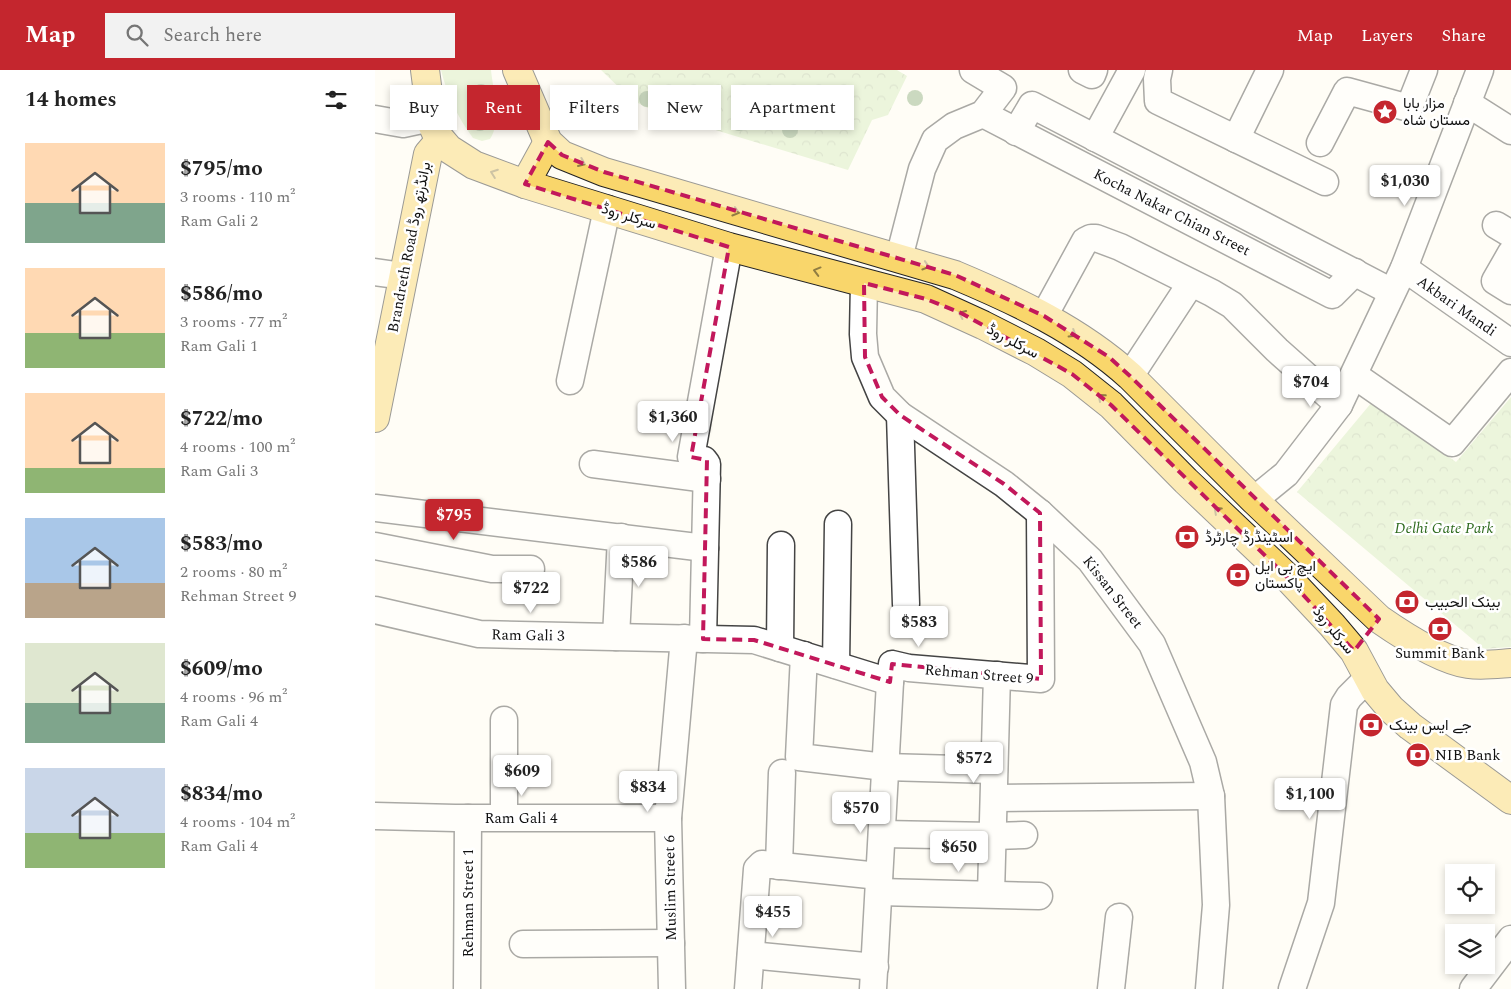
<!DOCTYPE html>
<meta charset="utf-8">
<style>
:root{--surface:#fff;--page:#f2f2f2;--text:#222;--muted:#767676;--accent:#c4262e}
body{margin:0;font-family:Spectral,Vazirmatn,serif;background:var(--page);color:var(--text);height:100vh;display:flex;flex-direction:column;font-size:19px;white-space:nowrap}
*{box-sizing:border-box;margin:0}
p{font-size:16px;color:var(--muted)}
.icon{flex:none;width:28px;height:28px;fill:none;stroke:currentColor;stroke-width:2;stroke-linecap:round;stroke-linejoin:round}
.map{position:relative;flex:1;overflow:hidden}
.side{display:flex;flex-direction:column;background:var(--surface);width:375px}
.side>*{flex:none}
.top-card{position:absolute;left:15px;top:15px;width:475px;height:45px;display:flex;gap:10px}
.fabs{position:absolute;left:1070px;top:794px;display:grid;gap:10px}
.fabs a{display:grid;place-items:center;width:50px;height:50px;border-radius:0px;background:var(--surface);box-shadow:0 2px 8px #0003;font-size:25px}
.price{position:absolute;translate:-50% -42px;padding:0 11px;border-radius:5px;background:#fff;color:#222;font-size:16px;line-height:32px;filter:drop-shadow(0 1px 2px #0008)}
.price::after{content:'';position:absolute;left:50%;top:30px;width:15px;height:11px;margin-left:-8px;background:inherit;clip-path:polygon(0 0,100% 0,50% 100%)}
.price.current{background:var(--accent);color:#fff}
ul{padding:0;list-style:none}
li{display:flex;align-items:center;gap:15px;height:125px;padding:0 25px}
li span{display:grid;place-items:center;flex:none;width:140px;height:100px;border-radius:0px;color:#555}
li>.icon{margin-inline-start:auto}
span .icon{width:60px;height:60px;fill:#fffc;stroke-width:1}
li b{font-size:21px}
h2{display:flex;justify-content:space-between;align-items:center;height:60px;padding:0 25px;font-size:21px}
.chip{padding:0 18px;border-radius:0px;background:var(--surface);box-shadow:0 2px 8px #0003;font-size:18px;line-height:45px}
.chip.current{background:var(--accent);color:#fff}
header{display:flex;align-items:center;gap:30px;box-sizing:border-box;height:70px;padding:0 25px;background:var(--accent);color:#fff}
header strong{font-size:24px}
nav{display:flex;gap:28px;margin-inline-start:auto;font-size:18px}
.search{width:350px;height:45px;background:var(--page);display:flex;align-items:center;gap:12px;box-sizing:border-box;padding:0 18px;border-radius:0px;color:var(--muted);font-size:19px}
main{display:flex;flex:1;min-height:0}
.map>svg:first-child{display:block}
.grass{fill:#d5ebbd}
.park{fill:url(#park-crowns)}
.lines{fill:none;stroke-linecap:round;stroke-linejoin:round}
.minor-casing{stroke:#444;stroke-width:29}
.major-casing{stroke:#222;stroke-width:30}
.minor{stroke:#fff;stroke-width:26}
.major{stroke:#f9d66b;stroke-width:28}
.tree{fill:#8dad7f}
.oneway{stroke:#917d42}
.marked{fill:none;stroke:#c2185b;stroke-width:4;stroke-dasharray:10 6;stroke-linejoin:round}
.labels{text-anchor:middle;stroke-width:5;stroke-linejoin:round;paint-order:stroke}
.poi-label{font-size:15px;fill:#111;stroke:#fff;text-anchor:start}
.street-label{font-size:15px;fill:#111;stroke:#fff}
.park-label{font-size:15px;font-style:italic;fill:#2f6b1f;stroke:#fff}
</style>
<header>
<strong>Map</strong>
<div class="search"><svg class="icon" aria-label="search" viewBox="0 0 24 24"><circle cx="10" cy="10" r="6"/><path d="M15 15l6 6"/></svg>Search here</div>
<nav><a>Map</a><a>Layers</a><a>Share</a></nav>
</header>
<main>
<section class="side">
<h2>14 homes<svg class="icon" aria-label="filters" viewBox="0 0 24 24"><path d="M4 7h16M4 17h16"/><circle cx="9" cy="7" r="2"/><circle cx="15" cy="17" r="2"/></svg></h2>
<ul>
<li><span style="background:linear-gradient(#ffd9b3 60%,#7fa58c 0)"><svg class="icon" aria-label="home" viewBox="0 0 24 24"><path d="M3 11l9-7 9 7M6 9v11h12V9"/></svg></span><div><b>$795/mo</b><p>3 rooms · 110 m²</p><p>Ram Gali 2</p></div></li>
<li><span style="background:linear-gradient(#ffd9b3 65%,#8fb573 0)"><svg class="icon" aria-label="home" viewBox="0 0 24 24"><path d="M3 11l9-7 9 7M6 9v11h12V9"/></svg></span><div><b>$586/mo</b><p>3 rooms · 77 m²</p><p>Ram Gali 1</p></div></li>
<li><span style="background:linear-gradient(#ffd9b3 75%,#8fb573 0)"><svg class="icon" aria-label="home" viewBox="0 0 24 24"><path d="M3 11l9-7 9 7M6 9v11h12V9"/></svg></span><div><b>$722/mo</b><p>4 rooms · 100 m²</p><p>Ram Gali 3</p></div></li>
<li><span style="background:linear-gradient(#a9c7e8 65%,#b9a48a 0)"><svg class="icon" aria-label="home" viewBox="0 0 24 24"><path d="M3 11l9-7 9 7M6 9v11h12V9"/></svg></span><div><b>$583/mo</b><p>2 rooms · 80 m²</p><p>Rehman Street 9</p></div></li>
<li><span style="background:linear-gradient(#dfe7d0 60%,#7fa58c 0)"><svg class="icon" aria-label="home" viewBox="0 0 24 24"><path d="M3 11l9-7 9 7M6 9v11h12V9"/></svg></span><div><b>$609/mo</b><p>4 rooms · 96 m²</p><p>Ram Gali 4</p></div></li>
<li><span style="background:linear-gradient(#c9d6e8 65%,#8fb573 0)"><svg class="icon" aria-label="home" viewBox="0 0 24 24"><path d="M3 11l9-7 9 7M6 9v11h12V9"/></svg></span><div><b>$834/mo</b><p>4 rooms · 104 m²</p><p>Ram Gali 4</p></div></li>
</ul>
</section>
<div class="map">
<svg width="1136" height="919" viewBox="0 0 1136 919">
<defs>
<pattern id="park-crowns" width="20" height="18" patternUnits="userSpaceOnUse" patternTransform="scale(1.25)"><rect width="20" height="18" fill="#d5ebbd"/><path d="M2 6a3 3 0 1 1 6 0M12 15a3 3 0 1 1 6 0" fill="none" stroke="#b6c8a1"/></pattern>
</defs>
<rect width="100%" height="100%" fill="#fffdf5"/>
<!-- grass -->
<path class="grass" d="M66,0H116C118,20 127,52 115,69L107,71L98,68C83,48 72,25 66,0Z"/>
<!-- park -->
<g class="park">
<polygon points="226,0 522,0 532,6 513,45 497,50 473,100 281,42 257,30"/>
<polygon points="1136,327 1136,577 1109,579 922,422 997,332 1081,392"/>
</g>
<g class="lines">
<defs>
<g id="minor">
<polyline points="707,0 717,5 719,0"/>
<polyline points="784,0 782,9 783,31 950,112"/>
<polyline points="1092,33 1136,61"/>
<polyline points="608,44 957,225 980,202"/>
<polyline points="0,49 28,54 56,48"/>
<polyline points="641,62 657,35 1017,222"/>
<polyline points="720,68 757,0"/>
<polyline points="861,69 895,0"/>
<polyline points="945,73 972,21 1034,38 1049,0"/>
<polyline points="1121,155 1136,164"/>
<polyline points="1136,183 1120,211 1136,221"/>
<polyline points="524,188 547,99 560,70 579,56 608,44 628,18 598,0"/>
<polyline points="1029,198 1136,273"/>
<polyline points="0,202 28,206"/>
<polyline points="489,213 488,264 490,287 507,327 525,345 629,414 665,443 715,490 777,574 828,692 836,726 841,835 834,919"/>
<polyline points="669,246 710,171 716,168 721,168 745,177 837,223 857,235 902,280 964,335"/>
<polyline points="979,305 1077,373 1136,302"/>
<polyline points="755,306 816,213"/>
<polyline points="195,311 232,139"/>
<polyline points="525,345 531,534"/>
<polyline points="218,394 332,409"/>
<polyline points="879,430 911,404 964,335 1029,198 1105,0"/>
<polyline points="0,438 330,478"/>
<polyline points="0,476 117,499 156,499"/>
<polyline points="0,540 104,564 379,570 515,612 517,594 534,598 666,609 665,443"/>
<polyline points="241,567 246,467"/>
<polyline points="328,569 332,394 329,390 317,389 316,387 354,177"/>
<polyline points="405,578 406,475"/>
<polyline points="429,585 424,687 510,697 619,700"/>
<polyline points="461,595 463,454"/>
<polyline points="620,728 836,726"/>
<polyline points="0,746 80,748 293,748"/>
<polyline points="129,747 129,650"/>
<polyline points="507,764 618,766 649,765"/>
<polyline points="404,796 407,703"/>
<polyline points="504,822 664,826"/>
<polyline points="616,824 622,605"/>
<polyline points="148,874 296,873"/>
<polyline points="376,885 500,897"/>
<polyline points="92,919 93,748"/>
<polyline points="297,919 293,748 309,568"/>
<polyline points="373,919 382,799 387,794 504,806"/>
<polyline points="498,919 515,612"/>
<polyline points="736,919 744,847"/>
<polyline points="917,919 946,833 969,635 974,627 993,608"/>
<polyline points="1098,919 1136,869"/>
</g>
<g id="major">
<polyline points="50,0 57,54 62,65 74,79 99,95 150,114 354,177 551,229 608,255 661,282 697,304 736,335 811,411 912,507 957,555 979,581 1000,620 1016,639 1035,656 1136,730"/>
<path d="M142,0L173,72L187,85L229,102L580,205C642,231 704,260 755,306L879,430L1004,549C1027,565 1065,590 1093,594C1107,596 1122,594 1136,593"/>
<polyline points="150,114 173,72"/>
<polyline points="0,348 53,84 65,70"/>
</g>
</defs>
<!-- minor casing -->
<use href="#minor" class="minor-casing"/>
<!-- major casing -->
<use href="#major" class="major-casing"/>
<!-- minor -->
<use href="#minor" class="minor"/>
<!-- major -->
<use href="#major" class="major"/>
</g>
<!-- trees -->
<g class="tree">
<circle cx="106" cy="22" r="8"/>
<circle cx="540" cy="28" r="8"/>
<circle cx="272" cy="29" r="8"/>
<circle cx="318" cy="43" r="8"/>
<circle cx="446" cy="50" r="8"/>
<circle cx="105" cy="53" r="8"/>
<circle cx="364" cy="53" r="8"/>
<circle cx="415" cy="60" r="8"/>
</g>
<!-- one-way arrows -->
<defs><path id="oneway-chevron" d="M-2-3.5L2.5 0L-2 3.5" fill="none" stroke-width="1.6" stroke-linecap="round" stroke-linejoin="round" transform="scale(1.25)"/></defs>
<g class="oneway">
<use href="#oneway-chevron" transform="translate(207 93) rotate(23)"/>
<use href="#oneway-chevron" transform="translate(119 103) rotate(-160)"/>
<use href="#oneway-chevron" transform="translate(361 142) rotate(17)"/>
<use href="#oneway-chevron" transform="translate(551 196) rotate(17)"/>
<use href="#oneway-chevron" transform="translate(442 201) rotate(-165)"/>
<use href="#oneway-chevron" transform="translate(587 244) rotate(-155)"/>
<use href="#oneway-chevron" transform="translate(698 264) rotate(32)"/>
<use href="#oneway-chevron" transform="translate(726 327) rotate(-139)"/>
<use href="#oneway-chevron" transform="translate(842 440) rotate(-137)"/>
</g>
<!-- marked area -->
<path d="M0 0H1136V919H0ZM173,72L187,85L229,102L580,205L669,246L734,287L755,306L1004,549L979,581L912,507L736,335L697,304L586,243L551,229L489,213L490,287L507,327L525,345L629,414L665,443L666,609L517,594L515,612L379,570L328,569L332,390L316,387L354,177L150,114Z" fill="#fffdf5" fill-opacity=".55" fill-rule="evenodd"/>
<path class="marked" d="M173,72L187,85L229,102L580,205L669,246L734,287L755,306L1004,549L979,581L912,507L736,335L697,304L586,243L551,229L489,213L490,287L507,327L525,345L629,414L665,443L666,609L517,594L515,612L379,570L328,569L332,390L316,387L354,177L150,114Z"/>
<!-- icons -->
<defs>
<symbol id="sight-disc" viewBox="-11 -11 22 22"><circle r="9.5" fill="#c4262e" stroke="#fff"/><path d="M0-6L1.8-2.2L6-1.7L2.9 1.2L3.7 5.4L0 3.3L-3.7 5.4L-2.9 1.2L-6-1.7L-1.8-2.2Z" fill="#fff"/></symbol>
<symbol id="bank-disc" viewBox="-11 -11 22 22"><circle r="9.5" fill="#c4262e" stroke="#fff"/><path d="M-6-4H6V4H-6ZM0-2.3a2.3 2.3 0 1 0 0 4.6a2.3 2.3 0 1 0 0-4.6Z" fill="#fff"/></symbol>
</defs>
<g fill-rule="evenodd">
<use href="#sight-disc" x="996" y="28" width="28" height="28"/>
<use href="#bank-disc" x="798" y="453" width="28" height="28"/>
<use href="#bank-disc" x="849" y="491" width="28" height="28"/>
<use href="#bank-disc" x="1018" y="518" width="28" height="28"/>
<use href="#bank-disc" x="1051" y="545" width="28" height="28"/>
<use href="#bank-disc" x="982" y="641" width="28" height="28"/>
<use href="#bank-disc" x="1029" y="671" width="28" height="28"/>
</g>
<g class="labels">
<!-- poi labels -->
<g class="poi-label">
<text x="1028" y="38">مزار بابا<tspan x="1028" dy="17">مستان شاہ</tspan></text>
<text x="830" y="472">اسٹینڈرڈ چارٹرڈ</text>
<text x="880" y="501">ایچ بی ایل<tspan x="880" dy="17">پاکستان</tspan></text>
<text x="1050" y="537">بينک الحبيب</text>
<text x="1065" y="588" text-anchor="middle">Summit Bank</text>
<text x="1014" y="660">جے ایس بینک</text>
<text x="1060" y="690">NIB Bank</text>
</g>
<!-- street labels -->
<g class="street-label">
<text transform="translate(797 142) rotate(27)" y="5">Kocha Nakar Chian Street</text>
<text transform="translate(254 146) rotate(17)" y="5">سرکلر روڈ</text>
<text transform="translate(34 177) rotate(-79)" y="5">Brandreth Road برانڈرتھ روڈ</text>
<text transform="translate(1082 236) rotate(35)" y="5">Akbari Mandi</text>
<text transform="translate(638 271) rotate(28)" y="5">سرکلر روڈ</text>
<text transform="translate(738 522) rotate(52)" y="5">Kissan Street</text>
<text transform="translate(959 560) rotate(51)" y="5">سرکلر روڈ</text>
<text transform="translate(153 565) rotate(1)" y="5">Ram Gali 3</text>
<text transform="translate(604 604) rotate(5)" y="5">Rehman Street 9</text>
<text x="146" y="753">Ram Gali 4</text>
<text transform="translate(295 818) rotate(-91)" y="5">Muslim Street 6</text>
<text transform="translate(93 833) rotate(-90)" y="5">Rehman Street 1</text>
</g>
<!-- park labels -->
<g class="park-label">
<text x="1069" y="463">Delhi Gate Park</text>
</g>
</g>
</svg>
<div class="fabs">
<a><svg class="icon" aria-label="locate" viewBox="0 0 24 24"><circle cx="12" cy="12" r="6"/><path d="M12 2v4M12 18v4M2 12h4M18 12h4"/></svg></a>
<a><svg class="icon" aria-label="layers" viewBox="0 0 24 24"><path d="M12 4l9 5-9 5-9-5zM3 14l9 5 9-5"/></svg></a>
</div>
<b class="price" style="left:1030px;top:137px">$1,030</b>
<b class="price" style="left:936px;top:338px">$704</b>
<b class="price" style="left:298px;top:373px">$1,360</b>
<b class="price current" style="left:79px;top:471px">$795</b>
<b class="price" style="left:264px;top:518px">$586</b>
<b class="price" style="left:156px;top:544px">$722</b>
<b class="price" style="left:544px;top:578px">$583</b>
<b class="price" style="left:599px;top:714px">$572</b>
<b class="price" style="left:147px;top:727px">$609</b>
<b class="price" style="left:273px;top:743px">$834</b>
<b class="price" style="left:935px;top:750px">$1,100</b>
<b class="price" style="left:486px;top:764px">$570</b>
<b class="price" style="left:584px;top:803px">$650</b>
<b class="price" style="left:398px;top:868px">$455</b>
<div class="top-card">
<a class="chip">Buy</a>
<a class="chip current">Rent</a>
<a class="chip">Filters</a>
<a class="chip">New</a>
<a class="chip">Apartment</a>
</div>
</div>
</main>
